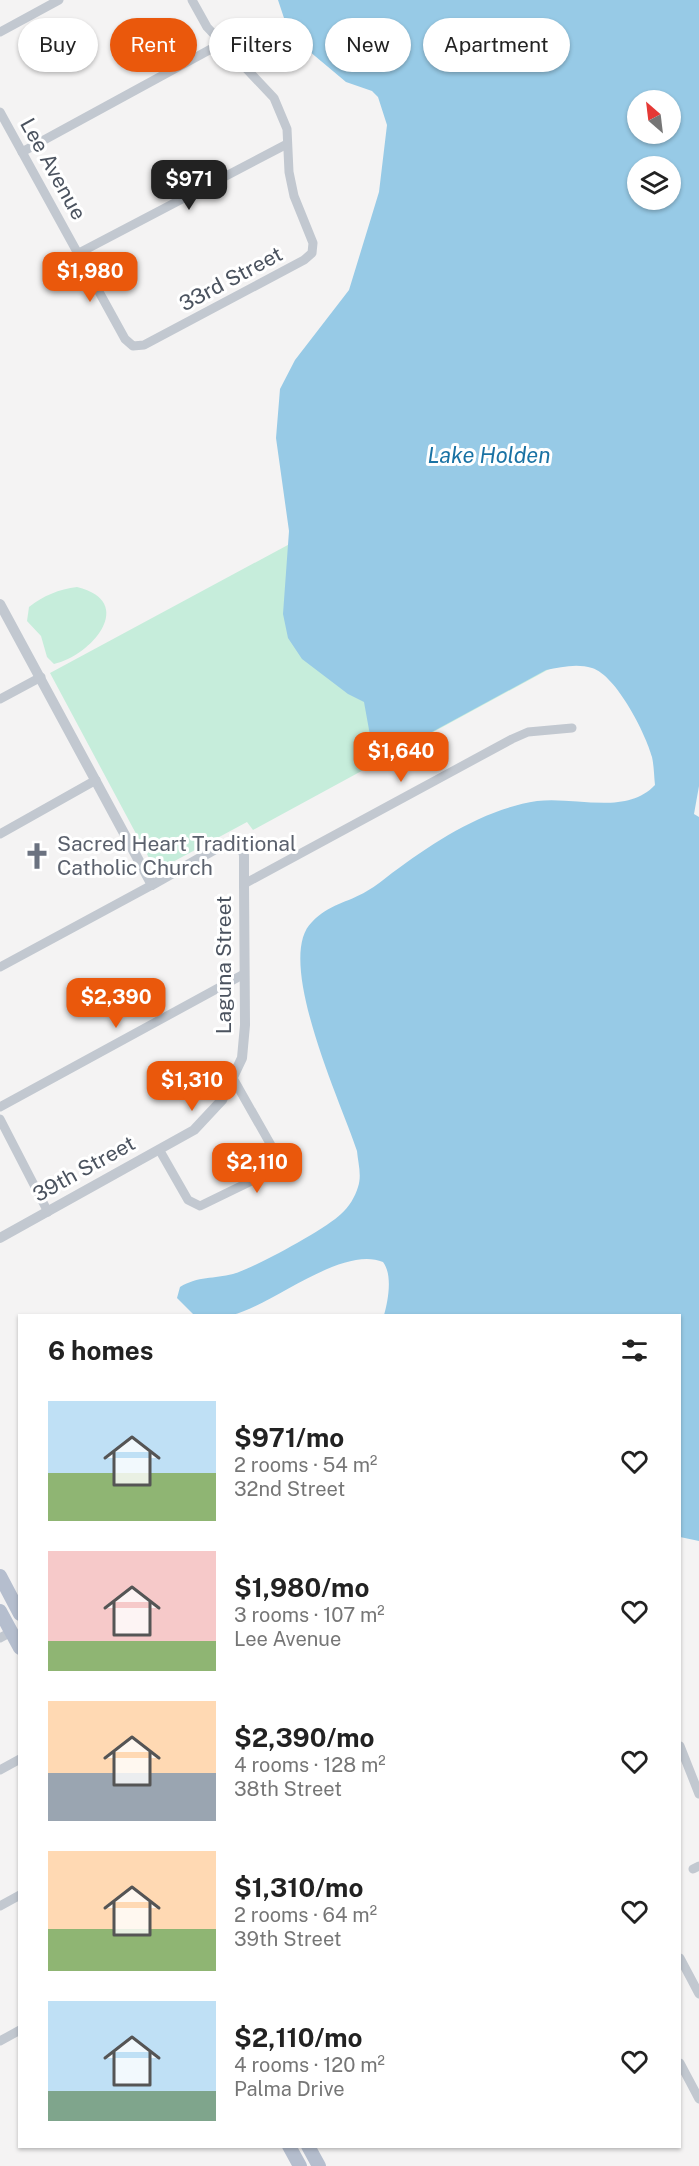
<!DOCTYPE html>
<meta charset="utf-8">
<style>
:root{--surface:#fff;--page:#f2f2f2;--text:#222;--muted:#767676;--accent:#ea580c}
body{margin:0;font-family:"Public Sans",sans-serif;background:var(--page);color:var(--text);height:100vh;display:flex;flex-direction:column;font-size:22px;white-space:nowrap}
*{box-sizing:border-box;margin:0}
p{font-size:20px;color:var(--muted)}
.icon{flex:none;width:33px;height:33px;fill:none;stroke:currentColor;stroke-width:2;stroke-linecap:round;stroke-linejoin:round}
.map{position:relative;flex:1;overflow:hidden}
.sheet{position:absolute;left:18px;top:1314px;width:663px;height:834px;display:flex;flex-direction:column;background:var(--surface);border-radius:0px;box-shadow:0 2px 4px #0004}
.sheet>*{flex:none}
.top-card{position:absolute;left:18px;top:18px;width:663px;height:54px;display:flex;gap:12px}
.needle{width:39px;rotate:332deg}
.fabs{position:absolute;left:627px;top:90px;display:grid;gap:12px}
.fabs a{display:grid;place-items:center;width:54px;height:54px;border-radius:50%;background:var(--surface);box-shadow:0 2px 4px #0004;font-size:30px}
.price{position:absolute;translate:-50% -51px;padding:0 14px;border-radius:12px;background:var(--accent);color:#fff;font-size:20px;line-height:39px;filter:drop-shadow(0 2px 3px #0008)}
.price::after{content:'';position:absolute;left:50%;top:36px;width:18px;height:14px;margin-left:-9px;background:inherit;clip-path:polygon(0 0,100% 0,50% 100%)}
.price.active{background:#222;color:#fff}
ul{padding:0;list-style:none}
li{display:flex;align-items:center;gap:18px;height:150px;padding:0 30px}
li span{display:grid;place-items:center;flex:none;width:168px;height:120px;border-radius:0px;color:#555}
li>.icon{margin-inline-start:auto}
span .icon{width:72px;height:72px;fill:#fffc;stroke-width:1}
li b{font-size:26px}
h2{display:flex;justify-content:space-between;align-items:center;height:72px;padding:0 30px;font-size:26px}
.pill{padding:0 21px;border-radius:27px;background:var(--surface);box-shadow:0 2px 4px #0004;font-size:21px;line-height:54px}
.pill.active{background:var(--accent);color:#fff}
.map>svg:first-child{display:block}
.green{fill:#c6eddb}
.water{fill:#97cae6;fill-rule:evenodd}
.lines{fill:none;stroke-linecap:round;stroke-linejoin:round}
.minor{stroke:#c2c8d0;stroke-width:9}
.tertiary{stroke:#c2c8d0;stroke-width:10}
.primary{stroke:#b5bece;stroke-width:14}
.labels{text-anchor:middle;stroke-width:6;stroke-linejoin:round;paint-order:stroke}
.street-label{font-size:21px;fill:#4b535f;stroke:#fff}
.worship-label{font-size:21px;fill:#5b616d;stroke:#fff;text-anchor:start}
.water-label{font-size:22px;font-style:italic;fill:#1972a4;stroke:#fff}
</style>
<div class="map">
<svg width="699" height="2166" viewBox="0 0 699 2166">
<rect width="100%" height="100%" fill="#f4f3f3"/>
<!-- green -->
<g class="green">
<polygon points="453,456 564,661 253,830 247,822 156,871 50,673"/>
<path d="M77,587C138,602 91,656 54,664L47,657L41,636L27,621L29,607C43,596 59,589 77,587Z"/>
</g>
<!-- water -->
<path class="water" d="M278,0H699V786L694,814L699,817V1541L680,1537V1316L384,1315C388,1301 393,1275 383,1262C342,1245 273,1305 232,1315C221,1318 206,1316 194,1315L177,1298L180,1287C198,1276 214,1279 233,1274C254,1268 326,1229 341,1214C349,1207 355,1197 358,1187C362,1175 358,1163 357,1151C343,1107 273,959 312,922C329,904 347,903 367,891C376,886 384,879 392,873C435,841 484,809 537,801C575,796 626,816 655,785C654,776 654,766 652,757C646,734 616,675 592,668C577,663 561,667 546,670L375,763L364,702L348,694L302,659L288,638L283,614L289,531L276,438L280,389L295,360L349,290L379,192L387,125L378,97L372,91L346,82L309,51L285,21ZM638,100H670V134H638ZM638,166H670V200H638Z"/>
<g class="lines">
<!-- minor -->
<g class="minor">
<polyline points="0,32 59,0"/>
<polyline points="0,112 125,339 133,346 144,345 304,260 312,253 313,243 294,196 289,172 287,129 274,98 207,27 192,0"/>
<polyline points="22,152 222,43"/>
<polyline points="79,253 287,144"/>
<polyline points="0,699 41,677"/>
<polyline points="0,834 96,780"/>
<polyline points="244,884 512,739 528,732 572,728"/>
<polyline points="0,967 152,885"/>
<polyline points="0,1107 244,974"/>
<polyline points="0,1119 48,1212"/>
<polyline points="160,1151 188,1200 200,1206 270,1172 277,1163 276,1154 234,1080"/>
<polyline points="0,1638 11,1632"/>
<polyline points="680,1746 699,1794"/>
<polyline points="0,1770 20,1759"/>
<polyline points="693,1869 699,1866"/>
<polyline points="0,1906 20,1895"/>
<polyline points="680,1958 699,1994"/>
<polyline points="0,2041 20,2030"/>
<polyline points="680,2063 699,2099"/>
</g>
<!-- tertiary -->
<polyline class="tertiary" points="0,604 152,885 221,846 233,843 241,846 244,855 244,884 245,1025 242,1058 222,1100 194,1130 0,1238"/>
<!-- primary -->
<g class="primary">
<polyline points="0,1576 20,1614"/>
<polyline points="0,1611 20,1648"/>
<polyline points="289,2146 300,2166"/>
<polyline points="308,2146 319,2166"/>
</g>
</g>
<!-- icons -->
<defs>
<symbol id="church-bare" viewBox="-9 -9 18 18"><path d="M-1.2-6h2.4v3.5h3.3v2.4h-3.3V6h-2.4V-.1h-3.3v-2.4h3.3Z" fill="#6b7280" stroke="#fff" stroke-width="2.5" paint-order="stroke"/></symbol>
</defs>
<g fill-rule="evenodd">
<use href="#church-bare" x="18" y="837" width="38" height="38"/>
</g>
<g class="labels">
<!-- street labels -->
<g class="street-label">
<text transform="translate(53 169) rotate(61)" y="7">Lee Avenue</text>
<text transform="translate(231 279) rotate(-28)" y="7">33rd Street</text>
<text transform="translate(224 965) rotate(-90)" y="7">Laguna Street</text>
<text transform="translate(84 1169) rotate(-29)" y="7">39th Street</text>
</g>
<!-- worship labels -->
<g class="worship-label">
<text x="57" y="851">Sacred Heart Traditional<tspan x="57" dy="24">Catholic Church</tspan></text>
</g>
<!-- water labels -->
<g class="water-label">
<text x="489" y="463">Lake Holden</text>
</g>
</g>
</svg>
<div class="fabs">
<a><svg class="needle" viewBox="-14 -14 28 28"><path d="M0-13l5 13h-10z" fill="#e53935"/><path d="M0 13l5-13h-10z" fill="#767676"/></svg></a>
<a><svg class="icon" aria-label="layers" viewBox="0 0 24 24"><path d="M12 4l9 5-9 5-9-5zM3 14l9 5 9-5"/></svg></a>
</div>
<b class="price active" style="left:189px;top:211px">$971</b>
<b class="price" style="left:90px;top:303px">$1,980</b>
<b class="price" style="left:401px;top:783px">$1,640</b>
<b class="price" style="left:116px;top:1029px">$2,390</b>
<b class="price" style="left:192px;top:1112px">$1,310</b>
<b class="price" style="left:257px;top:1194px">$2,110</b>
<div class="top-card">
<a class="pill">Buy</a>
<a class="pill active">Rent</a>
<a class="pill">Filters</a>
<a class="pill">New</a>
<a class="pill">Apartment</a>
</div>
<section class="sheet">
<h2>6 homes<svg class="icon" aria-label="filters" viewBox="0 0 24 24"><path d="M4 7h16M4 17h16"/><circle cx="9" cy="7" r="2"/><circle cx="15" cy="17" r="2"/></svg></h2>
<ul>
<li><span style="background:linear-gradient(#bfe0f5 60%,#8fb573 0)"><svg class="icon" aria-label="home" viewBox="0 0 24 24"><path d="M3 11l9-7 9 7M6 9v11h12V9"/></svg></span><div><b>$971/mo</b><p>2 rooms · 54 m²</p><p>32nd Street</p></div><svg class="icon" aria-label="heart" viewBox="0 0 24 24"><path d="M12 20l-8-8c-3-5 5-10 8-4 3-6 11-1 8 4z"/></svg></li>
<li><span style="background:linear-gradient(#f6c9c9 75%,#8fb573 0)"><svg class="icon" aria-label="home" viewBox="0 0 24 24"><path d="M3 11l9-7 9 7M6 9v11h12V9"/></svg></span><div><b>$1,980/mo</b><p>3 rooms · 107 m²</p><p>Lee Avenue</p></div><svg class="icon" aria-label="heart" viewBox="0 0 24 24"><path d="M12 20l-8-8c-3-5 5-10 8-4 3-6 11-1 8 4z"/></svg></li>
<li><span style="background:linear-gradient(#ffd9b3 60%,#9aa5b1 0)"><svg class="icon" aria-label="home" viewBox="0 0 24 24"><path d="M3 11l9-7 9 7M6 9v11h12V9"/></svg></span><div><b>$2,390/mo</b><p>4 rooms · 128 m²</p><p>38th Street</p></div><svg class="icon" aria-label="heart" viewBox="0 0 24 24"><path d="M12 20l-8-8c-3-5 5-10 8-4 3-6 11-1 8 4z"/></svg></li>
<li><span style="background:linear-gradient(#ffd9b3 65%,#8fb573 0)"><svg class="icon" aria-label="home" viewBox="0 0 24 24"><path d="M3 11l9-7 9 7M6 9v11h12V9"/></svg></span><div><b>$1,310/mo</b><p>2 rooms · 64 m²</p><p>39th Street</p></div><svg class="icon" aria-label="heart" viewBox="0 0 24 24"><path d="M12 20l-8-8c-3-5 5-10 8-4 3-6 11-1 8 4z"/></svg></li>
<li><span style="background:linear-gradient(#bfe0f5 75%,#7fa58c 0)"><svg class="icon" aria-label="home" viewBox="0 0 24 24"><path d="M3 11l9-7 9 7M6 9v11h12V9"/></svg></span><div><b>$2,110/mo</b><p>4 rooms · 120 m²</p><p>Palma Drive</p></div><svg class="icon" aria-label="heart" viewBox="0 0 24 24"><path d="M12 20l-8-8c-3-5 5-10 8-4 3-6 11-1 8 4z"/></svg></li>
</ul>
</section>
</div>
